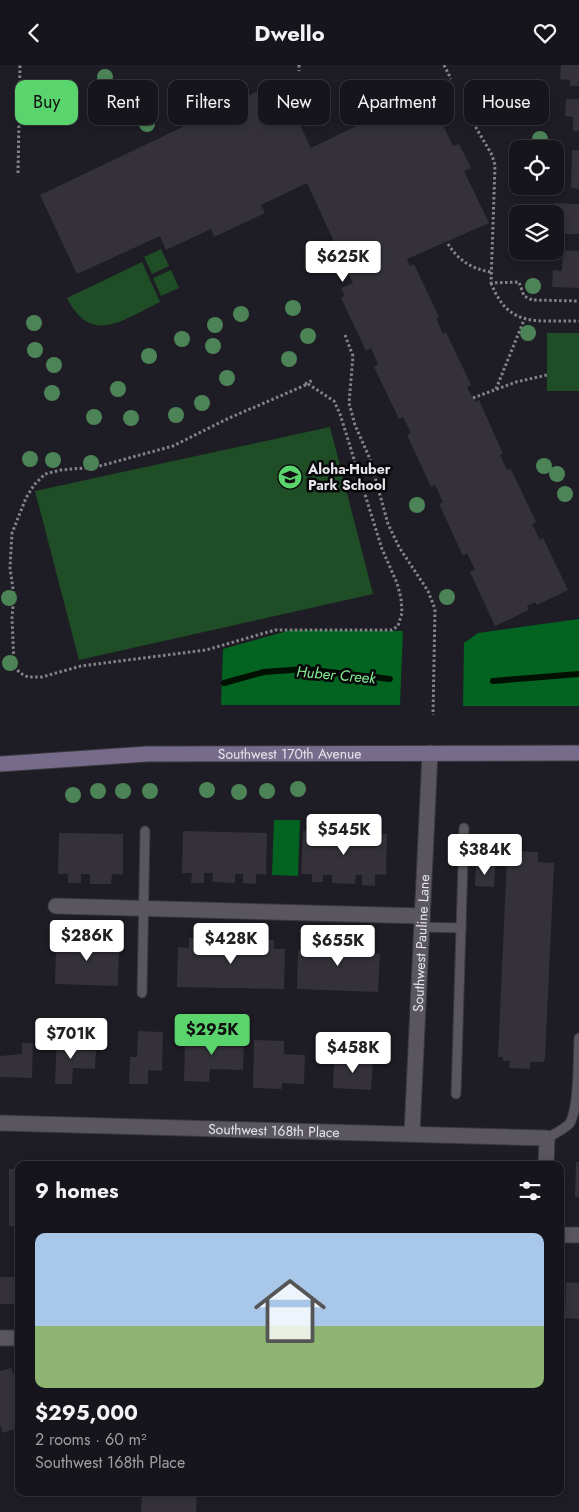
<!DOCTYPE html>
<meta charset="utf-8">
<style>
:root{--surface:#16151b;--page:#1f1e24;--text:#f1f3f6;--muted:#9e9fa3;--line:#35343a;--accent:#5ad56e}
body{margin:0;font-family:Jost,sans-serif;background:var(--page);color:var(--text);height:100vh;display:flex;flex-direction:column;font-size:19px;white-space:nowrap}
*{box-sizing:border-box;margin:0}
p{font-size:16px;color:var(--muted)}
.icon{flex:none;width:28px;height:28px;fill:none;stroke:currentColor;stroke-width:2;stroke-linecap:round;stroke-linejoin:round}
.map{position:relative;flex:1;overflow:hidden}
.drawer{position:absolute;left:15px;top:1096px;width:549px;height:335px;display:flex;flex-direction:column;background:var(--surface);border-radius:10px;box-shadow:0 2px 8px #0003,0 0 0 1px var(--line)}
.drawer>*{flex:none}
.hud{position:absolute;left:15px;top:15px;width:550px;height:45px;display:flex;gap:10px}
.fabs{position:absolute;left:509px;top:75px;display:grid;gap:10px}
.fabs a{display:grid;place-items:center;width:55px;height:55px;border-radius:10px;background:var(--surface);box-shadow:0 2px 8px #0003,0 0 0 1px var(--line);font-size:25px}
.price{position:absolute;translate:-50% -42px;padding:0 11px;border-radius:5px;background:#fff;color:#222;font-size:16px;line-height:32px;filter:drop-shadow(0 1px 2px #0008)}
.price::after{content:'';position:absolute;left:50%;top:30px;width:15px;height:11px;margin-left:-8px;background:inherit;clip-path:polygon(0 0,100% 0,50% 100%)}
.price.on{background:var(--accent);color:#111}
ul{padding:0;list-style:none}
li{display:grid;align-content:center;gap:10px;height:265px;padding:0 20px}
li span{display:grid;place-items:center;height:155px;border-radius:10px;color:#555}
li>.icon{margin-inline-start:auto}
span .icon{width:90px;height:90px;fill:#fffc;stroke-width:1}
li b{font-size:21px}
h2{display:flex;justify-content:space-between;align-items:center;height:60px;padding:0 20px;font-size:21px}
.chip{padding:0 18px;border-radius:10px;background:var(--surface);box-shadow:0 2px 8px #0003,0 0 0 1px var(--line);font-size:18px;line-height:45px}
.chip.on{background:var(--accent);color:#111}
header{display:flex;justify-content:space-between;align-items:center;height:65px;padding:0 20px;background:var(--surface);font-size:22px;font-weight:700}
.map>svg:first-child{display:block}
.green{fill:#1f4e26}
.forest{fill:#036321}
.lines{fill:none;stroke-linecap:round;stroke-linejoin:round}
.stream{stroke:#001001;stroke-width:6}
.building{fill:#343139}
.lane-casing{stroke:#3a383d;stroke-width:11}
.street-casing{stroke:#3a383d;stroke-width:17}
.secondary-casing{stroke:#3a383d;stroke-width:17}
.path{stroke:#858389;stroke-width:3;stroke-dasharray:2.5 2.5;stroke-linecap:butt}
.lane{stroke:#59565f;stroke-width:9}
.street{stroke:#59565f;stroke-width:15}
.secondary{stroke:#766b8a;stroke-width:15}
.tree{fill:#4c8457}
.labels{text-anchor:middle;stroke-width:5;stroke-linejoin:round;paint-order:stroke}
.poi-label{font-size:14px;font-weight:bold;fill:#e6e4e9;stroke:#08070a;text-anchor:start}
.street-label{font-size:14px;fill:#e6e4e9;stroke:#08070a}
.water-label{font-size:15px;font-style:italic;fill:#84ec91;stroke:#08070a}
</style>
<header><svg class="icon" aria-label="back" viewBox="0 0 24 24"><path d="M15 5l-7 7 7 7"/></svg>Dwello<svg class="icon" aria-label="heart" viewBox="0 0 24 24"><path d="M12 20l-8-8c-3-5 5-10 8-4 3-6 11-1 8 4z"/></svg></header>
<div class="map">
<svg width="579" height="1447" viewBox="0 0 579 1447">
<rect width="100%" height="100%" fill="#1e1c24"/>
<!-- green -->
<g class="green">
<polygon points="161,184 169,201 152,209 144,192"/>
<path d="M142,197L160,237C123,255 91,281 67,233Z"/>
<polygon points="171,205 179,223 161,231 153,213"/>
<rect x="547" y="268" width="32" height="58"/>
<polygon points="330,362 373,529 79,595 35,426"/>
</g>
<!-- forest -->
<g class="forest">
<polygon points="579,554 579,641 463,641 464,578 478,568"/>
<polygon points="291,565 403,566 400,640 221,640 223,584"/>
<polygon points="274,755 300,755 298,811 272,810"/>
</g>
<g class="lines">
<!-- stream -->
<g class="stream">
<polyline points="493,616 579,609"/>
<polyline points="224,618 264,607 305,604 390,614"/>
</g>
</g>
<!-- building -->
<g class="building">
<polygon points="561,0 579,0 579,21 570,21 570,15 560,14"/>
<polygon points="279,16 311,83 394,43 401,57 434,41 453,81 459,79 471,103 464,106 489,158 407,194 410,201 414,199 439,252 436,253 443,269 446,267 471,320 467,322 475,337 479,335 503,389 500,390 507,405 511,404 536,457 532,459 540,475 543,473 568,525 537,540 535,537 527,541 529,545 495,561 470,507 475,505 467,488 463,491 439,439 443,437 435,420 431,422 407,370 411,368 403,352 399,354 374,302 378,299 371,283 366,286 341,233 345,231 341,223 353,218 307,118 261,140 265,148 214,172 211,164 166,185 160,171 77,209 40,130"/>
<polygon points="566,34 579,34 579,66 573,66 573,52 565,51"/>
<polygon points="572,85 579,85 579,124 571,123"/>
<polygon points="554,138 579,139 579,169 555,169"/>
<polygon points="563,185 579,186 579,223 552,222 553,205 562,206"/>
<polygon points="183,766 267,768 266,810 256,809 256,819 243,818 243,809 235,809 235,818 212,817 213,808 204,808 204,818 191,818 192,808 182,808"/>
<polygon points="303,766 387,769 386,810 375,809 375,821 362,820 362,810 356,810 355,819 332,818 332,810 323,810 323,817 312,817 312,809 301,809"/>
<polygon points="59,768 123,769 123,810 112,809 111,819 90,819 90,809 81,809 81,818 68,818 68,809 58,809"/>
<polygon points="516,786 538,787 538,797 554,798 545,994 543,997 530,997 530,1004 509,1003 510,996 503,996 503,992 498,992 507,793 516,793"/>
<polygon points="476,800 495,801 494,822 475,821"/>
<polygon points="65,869 87,870 86,880 96,880 96,869 109,870 109,881 119,881 118,921 55,919 56,879 65,879"/>
<polygon points="189,873 202,873 201,883 209,883 210,873 223,873 223,883 231,883 231,874 254,874 253,884 263,884 263,874 274,875 274,884 285,884 284,924 177,922 178,882 189,883"/>
<polygon points="307,874 320,874 320,886 327,886 328,875 350,875 350,887 358,888 358,877 371,877 370,888 380,889 378,927 297,924 298,885 306,885"/>
<polygon points="138,966 163,967 162,1006 148,1005 148,1019 129,1019 130,992 137,992"/>
<polygon points="211,966 229,966 229,975 244,975 243,1005 210,1004 209,1017 184,1016 185,972 211,973"/>
<polygon points="57,971 74,972 74,985 96,986 95,1004 73,1003 72,1019 55,1019"/>
<polygon points="254,975 284,976 284,989 305,990 304,1019 282,1018 282,1024 253,1023"/>
<polygon points="22,978 33,978 32,1013 0,1012 0,991 22,989"/>
<polygon points="334,993 373,994 371,1025 333,1023"/>
<polygon points="576,1097 579,1097 579,1132 575,1132"/>
<rect x="9" y="1104" width="10" height="57"/>
<rect x="0" y="1212" width="19" height="27"/>
<polygon points="566,1217 579,1218 579,1254 565,1253"/>
<polygon points="11,1303 19,1325 19,1362 3,1368 0,1359 0,1306"/>
<polygon points="142,1428 197,1428 196,1447 141,1447"/>
</g>
<g class="lines">
<defs>
<g id="lane">
<polyline points="422,862 461,863"/>
<polyline points="142,928 145,766"/>
<polyline points="456,1029 464,763"/>
<path d="M547,1073C554,1069 565,1064 570,1058C579,1041 578,994 579,973"/>
</g>
<g id="street">
<polyline points="56,841 422,851"/>
<path id="s1" d="M0,1058L547,1073L546,1100"/>
<path id="s2" d="M412,1068L430,688"/>
<polyline points="560,1170 579,1170"/>
<polyline points="0,1273 19,1273"/>
</g>
<g id="secondary">
<path id="s3" d="M0,699L147,689L579,688"/>
</g>
</defs>
<!-- lane casing -->
<use href="#lane" class="lane-casing"/>
<!-- street casing -->
<use href="#street" class="street-casing"/>
<!-- secondary casing -->
<use href="#secondary" class="secondary-casing"/>
<!-- path -->
<g class="path">
<polyline points="299,0 299,6"/>
<polyline points="444,0 451,14"/>
<polyline points="468,49 492,90 495,100 491,218 519,217 524,231 532,235 579,236"/>
<polyline points="18,108 20,0"/>
<path d="M448,179C459,196 472,204 491,207"/>
<path d="M491,218C509,264 537,255 579,256"/>
<polyline points="345,270 353,291 349,338 355,360 370,394 388,459 399,482 428,526 435,544 433,650"/>
<polyline points="305,319 313,315"/>
<polygon points="308,319 334,336 340,349 382,484 397,518 401,533 402,548 398,561 392,565 275,565 206,585 81,601 42,612 28,612 20,608 14,601 12,552 14,531 10,503 12,468 26,433 34,420 45,409 61,405 96,402 173,381 227,354"/>
<polyline points="496,324 524,255"/>
<polyline points="473,333 516,317 547,310"/>
</g>
<!-- lane -->
<use href="#lane" class="lane"/>
<!-- street -->
<use href="#street" class="street"/>
<!-- secondary -->
<use href="#secondary" class="secondary"/>
</g>
<!-- trees -->
<g class="tree">
<circle cx="105" cy="12" r="8"/>
<circle cx="29" cy="43" r="8"/>
<circle cx="147" cy="59" r="8"/>
<circle cx="540" cy="74" r="8"/>
<circle cx="533" cy="221" r="8"/>
<circle cx="293" cy="243" r="8"/>
<circle cx="241" cy="249" r="8"/>
<circle cx="34" cy="258" r="8"/>
<circle cx="215" cy="260" r="8"/>
<circle cx="528" cy="268" r="8"/>
<circle cx="308" cy="271" r="8"/>
<circle cx="182" cy="274" r="8"/>
<circle cx="213" cy="281" r="8"/>
<circle cx="35" cy="285" r="8"/>
<circle cx="149" cy="291" r="8"/>
<circle cx="289" cy="294" r="8"/>
<circle cx="54" cy="300" r="8"/>
<circle cx="227" cy="313" r="8"/>
<circle cx="118" cy="324" r="8"/>
<circle cx="52" cy="328" r="8"/>
<circle cx="202" cy="338" r="8"/>
<circle cx="176" cy="350" r="8"/>
<circle cx="94" cy="352" r="8"/>
<circle cx="131" cy="353" r="8"/>
<circle cx="30" cy="394" r="8"/>
<circle cx="53" cy="395" r="8"/>
<circle cx="91" cy="398" r="8"/>
<circle cx="544" cy="401" r="8"/>
<circle cx="557" cy="409" r="8"/>
<circle cx="565" cy="429" r="8"/>
<circle cx="417" cy="440" r="8"/>
<circle cx="447" cy="532" r="8"/>
<circle cx="9" cy="533" r="8"/>
<circle cx="10" cy="598" r="8"/>
<circle cx="298" cy="724" r="8"/>
<circle cx="207" cy="725" r="8"/>
<circle cx="98" cy="726" r="8"/>
<circle cx="123" cy="726" r="8"/>
<circle cx="150" cy="726" r="8"/>
<circle cx="267" cy="726" r="8"/>
<circle cx="239" cy="727" r="8"/>
<circle cx="73" cy="730" r="8"/>
</g>
<!-- icons -->
<defs>
<symbol id="school-disc" viewBox="-11 -11 22 22"><circle r="9.5" fill="#5ad56e" stroke="#08070a"/><path d="M0-5L7-2L0 1L-7-2ZM-4 1L0 2.5L4 1V4Q0 6-4 4Z" fill="#111"/></symbol>
</defs>
<g fill-rule="evenodd">
<use href="#school-disc" x="276" y="398" width="28" height="28"/>
</g>
<g class="labels">
<!-- poi labels -->
<g class="poi-label">
<text x="308" y="409">Aloha-Huber<tspan x="308" dy="16">Park School</tspan></text>
</g>
<!-- street labels -->
<g class="street-label">
<text dy="5" stroke="none"><textPath href="#s3" startOffset="290">Southwest 170th Avenue</textPath></text>
<text dy="5" stroke="none"><textPath href="#s2" startOffset="190">Southwest Pauline Lane</textPath></text>
<text dy="5" stroke="none"><textPath href="#s1" startOffset="274">Southwest 168th Place</textPath></text>
</g>
<!-- water labels -->
<g class="water-label">
<text transform="translate(336 610) rotate(5)" y="5">Huber Creek</text>
</g>
</g>
</svg>
<div class="fabs">
<a><svg class="icon" aria-label="locate" viewBox="0 0 24 24"><circle cx="12" cy="12" r="6"/><path d="M12 2v4M12 18v4M2 12h4M18 12h4"/></svg></a>
<a><svg class="icon" aria-label="layers" viewBox="0 0 24 24"><path d="M12 4l9 5-9 5-9-5zM3 14l9 5 9-5"/></svg></a>
</div>
<b class="price" style="left:343px;top:218px">$625K</b>
<b class="price" style="left:344px;top:791px">$545K</b>
<b class="price" style="left:485px;top:811px">$384K</b>
<b class="price" style="left:87px;top:897px">$286K</b>
<b class="price" style="left:231px;top:900px">$428K</b>
<b class="price" style="left:338px;top:902px">$655K</b>
<b class="price on" style="left:212px;top:991px">$295K</b>
<b class="price" style="left:71px;top:995px">$701K</b>
<b class="price" style="left:353px;top:1009px">$458K</b>
<div class="hud">
<a class="chip on">Buy</a>
<a class="chip">Rent</a>
<a class="chip">Filters</a>
<a class="chip">New</a>
<a class="chip">Apartment</a>
<a class="chip">House</a>
</div>
<section class="drawer">
<h2>9 homes<svg class="icon" aria-label="filters" viewBox="0 0 24 24"><path d="M4 7h16M4 17h16"/><circle cx="9" cy="7" r="2"/><circle cx="15" cy="17" r="2"/></svg></h2>
<ul>
<li><span style="background:linear-gradient(#a9c7e8 60%,#8fb573 0)"><svg class="icon" aria-label="home" viewBox="0 0 24 24"><path d="M3 11l9-7 9 7M6 9v11h12V9"/></svg></span><div><b>$295,000</b><p>2 rooms · 60 m²</p><p>Southwest 168th Place</p></div></li>
</ul>
</section>
</div>
